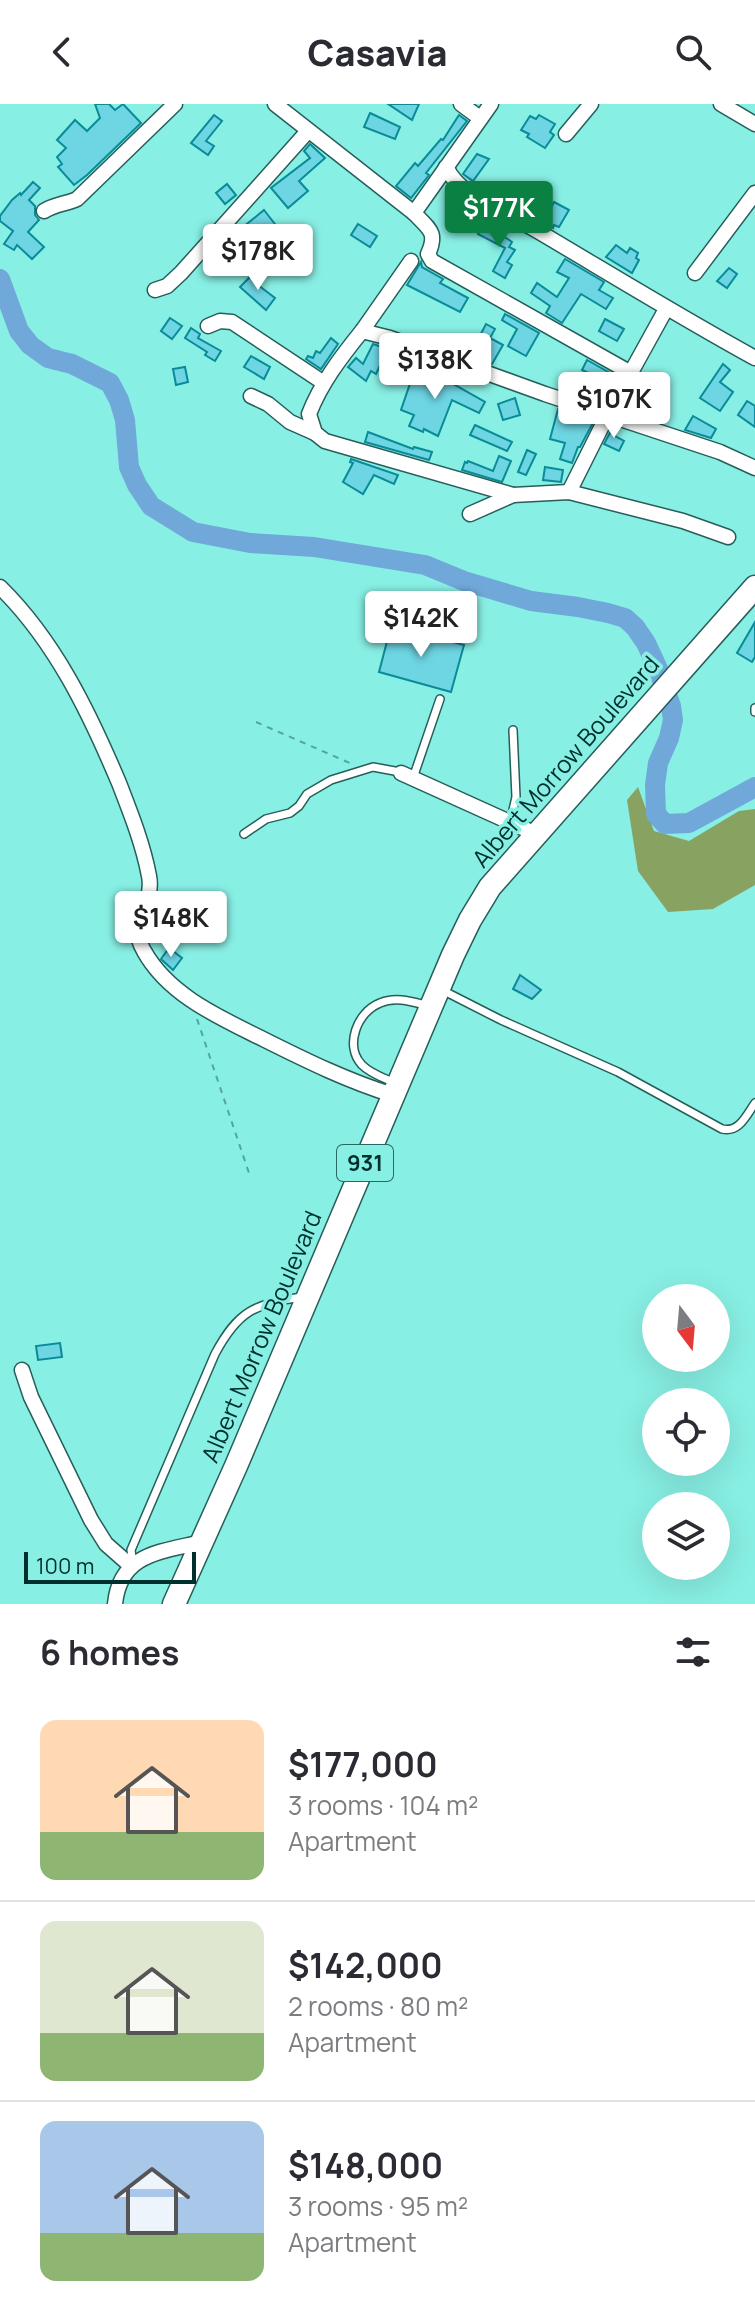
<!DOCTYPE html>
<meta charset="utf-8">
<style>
:root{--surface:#fff;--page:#f2f2f3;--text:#2b2b33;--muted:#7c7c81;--line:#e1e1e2;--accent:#0b8043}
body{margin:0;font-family:Manrope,sans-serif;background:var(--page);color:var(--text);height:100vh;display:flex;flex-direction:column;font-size:30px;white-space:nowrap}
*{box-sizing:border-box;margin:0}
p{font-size:26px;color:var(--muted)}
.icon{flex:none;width:44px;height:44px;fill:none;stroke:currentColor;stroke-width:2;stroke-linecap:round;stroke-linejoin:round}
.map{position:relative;height:1500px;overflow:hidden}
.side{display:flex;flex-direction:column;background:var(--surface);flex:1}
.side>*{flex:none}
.needle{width:52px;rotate:164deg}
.buttons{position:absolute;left:642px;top:1180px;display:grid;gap:16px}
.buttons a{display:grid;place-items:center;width:88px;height:88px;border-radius:50%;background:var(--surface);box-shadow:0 8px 32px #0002;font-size:40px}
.scale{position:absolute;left:24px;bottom:20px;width:172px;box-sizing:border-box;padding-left:8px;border:4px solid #00302d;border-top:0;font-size:22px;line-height:28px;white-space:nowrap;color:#00302d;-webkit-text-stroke:6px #88efe4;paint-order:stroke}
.price{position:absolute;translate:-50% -68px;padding:0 18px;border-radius:8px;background:#fff;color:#222;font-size:26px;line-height:52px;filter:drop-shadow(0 2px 4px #0008)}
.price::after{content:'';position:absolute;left:50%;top:48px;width:24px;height:18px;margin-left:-12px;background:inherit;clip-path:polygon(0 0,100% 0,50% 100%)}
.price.current{background:var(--accent);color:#fff}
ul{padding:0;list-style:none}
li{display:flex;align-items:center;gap:24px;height:200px;padding:0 40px}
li+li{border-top:2px solid var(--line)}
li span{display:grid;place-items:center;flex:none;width:224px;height:160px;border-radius:16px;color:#555}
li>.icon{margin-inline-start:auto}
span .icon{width:96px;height:96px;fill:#fffc;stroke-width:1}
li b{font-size:34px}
h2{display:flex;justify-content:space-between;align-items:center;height:96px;padding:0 40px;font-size:34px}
header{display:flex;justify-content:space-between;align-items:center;height:104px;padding:0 40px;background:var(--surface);font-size:36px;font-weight:800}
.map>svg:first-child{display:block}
.forest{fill:#88a262}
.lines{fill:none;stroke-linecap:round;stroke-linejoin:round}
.river{stroke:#71a8da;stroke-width:20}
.building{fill:#6ed5e3;stroke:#098b98;stroke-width:2}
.service-casing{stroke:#265e59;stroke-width:10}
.minor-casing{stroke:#265e59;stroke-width:17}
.trunk-casing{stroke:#265e59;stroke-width:25}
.path{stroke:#53a59d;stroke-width:2;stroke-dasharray:6 6;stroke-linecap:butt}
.service{stroke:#fff;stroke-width:7}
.minor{stroke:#fff;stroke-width:14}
.trunk{stroke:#fff;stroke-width:22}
.labels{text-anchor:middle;stroke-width:7;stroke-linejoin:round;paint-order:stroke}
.shield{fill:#88efe4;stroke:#296964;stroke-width:2}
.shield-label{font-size:22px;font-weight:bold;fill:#00302d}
.street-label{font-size:24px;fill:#00302d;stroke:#88efe4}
</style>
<header><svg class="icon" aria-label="back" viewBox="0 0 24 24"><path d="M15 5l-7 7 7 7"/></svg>Casavia<svg class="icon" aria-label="search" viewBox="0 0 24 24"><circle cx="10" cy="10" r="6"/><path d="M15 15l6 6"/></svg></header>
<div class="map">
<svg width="755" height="1500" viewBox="0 0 755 1500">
<rect width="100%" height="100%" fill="#88efe4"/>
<!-- forest -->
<polygon class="forest" points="638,683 654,727 689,737 739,707 755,705 755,781 713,805 668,808 638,767 627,696"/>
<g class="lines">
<!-- river -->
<polyline class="river" points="0,175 19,227 30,241 48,254 72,260 110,279 119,296 125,316 129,363 137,381 151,402 193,428 250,439 314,443 425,461 464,477 531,497 578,503 608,509 625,514 635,523 646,539 658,565 671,602 673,616 669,634 658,659 655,681 656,710 665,720 689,719 755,683"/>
</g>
<!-- building -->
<g class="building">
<polygon points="95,0 109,0 115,6 123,0 141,19 87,71 74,81 58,63 62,60 57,53 66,44 57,36 75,16 87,27 100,14"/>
<polygon points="388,0 419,0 412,16"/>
<polygon points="370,9 400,23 395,35 364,23"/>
<polygon points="214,11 222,17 206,37 214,42 208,51 191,39"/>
<polygon points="459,11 467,17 426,69 429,71 411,94 396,82 415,59 418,62 441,35 443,36"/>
<polygon points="539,11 555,20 550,28 554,31 545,44 527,33 529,30 521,26 530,12 536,15"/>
<polygon points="310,40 325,54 299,77 308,87 288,104 271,84 310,54 304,47"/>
<polygon points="477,50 489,55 473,77 463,70"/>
<polygon points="33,78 40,84 29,96 35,102 35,111 39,116 28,128 44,143 32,155 17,141 14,146 4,140 13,127 0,117 0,112 12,96 20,89 21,91"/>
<polygon points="227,80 236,91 225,100 216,89"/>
<polygon points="554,98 569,106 559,123 554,121 553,124 543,118"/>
<polygon points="264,106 278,124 256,141 242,124"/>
<polygon points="484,119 512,138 509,143 515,146 507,158 512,161 505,174 493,167 505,144 478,130"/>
<polygon points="358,120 377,132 370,143 351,131"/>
<polygon points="616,141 627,149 630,144 638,149 636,154 639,156 632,169 606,153"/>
<polygon points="565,155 604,178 599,186 613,194 606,205 581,190 562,219 546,209 550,202 531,189 537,179 557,193 569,174 557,168"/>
<polygon points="421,158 422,163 443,175 440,179 468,194 460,208 407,181"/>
<polygon points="729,164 737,170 727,184 717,177"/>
<polygon points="253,170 261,178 258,181 275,194 266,206 240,183"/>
<polygon points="505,210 539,229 526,252 508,242 517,225 502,216"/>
<polygon points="170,214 182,222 172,235 161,227"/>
<polygon points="605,215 624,225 617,237 599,227"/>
<polygon points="486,220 495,225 490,234 503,241 492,260 473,253 477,247 473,245"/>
<polygon points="191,224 200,230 198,234 221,247 215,257 205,251 207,248 185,234"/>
<polygon points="331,234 338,240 321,265 306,255 308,252 313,254 316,247 320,249"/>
<polygon points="373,240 388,245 376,270 371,267 366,277 348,263 356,254 363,260"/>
<polygon points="251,252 270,263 264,275 244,263"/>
<polygon points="587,256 617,273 603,299 597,297 598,293 591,290 599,274 582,266"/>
<polygon points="723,260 730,266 720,278 733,288 720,307 700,294"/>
<polygon points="185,263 188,278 176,281 173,265"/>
<polygon points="441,264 454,269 450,278 485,298 479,309 452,296 438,332 424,325 423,328 409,322 414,311 401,306 414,268 435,278"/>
<polygon points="632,287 657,300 651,310 637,302 635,304 632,303 630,306 623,303"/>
<polygon points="515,294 520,311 503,316 498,300"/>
<polygon points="747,297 755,302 755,323 738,311"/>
<polygon points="558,305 594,317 580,343 578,343 572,359 560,355 565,339 550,335"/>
<polygon points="693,312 716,325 711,334 685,326"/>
<polygon points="475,321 512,338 507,347 470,331"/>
<polygon points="613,323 617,324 615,332 624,337 619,347 604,340"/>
<polygon points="368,328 413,345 414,343 432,348 429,356 365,338"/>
<polygon points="527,346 536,350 526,371 518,368"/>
<polygon points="499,352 511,357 502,378 462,366 465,358 467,359 468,357 493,367"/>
<polygon points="351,355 398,371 394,380 374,371 363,390 343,378 353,359 350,358"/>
<polygon points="545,363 563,366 561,378 543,376"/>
<polygon points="755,518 755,553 752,558 737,549"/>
<polygon points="391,522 464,541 451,588 379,568"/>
<polygon points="169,844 182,854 173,866 161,855"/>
<polygon points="520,871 541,886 532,895 513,885"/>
<polygon points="60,1239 62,1253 38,1256 36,1242"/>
</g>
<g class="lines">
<defs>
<g id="service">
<polyline points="755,604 755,608"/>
<polyline points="413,674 440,595"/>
<polyline points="510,719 516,693 513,626"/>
<polyline points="244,730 266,715 290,709 299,702 307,690 331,676 373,663 400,668"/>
<path d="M442,886L501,916L618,968L722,1025C739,1029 746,1012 755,999"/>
<path d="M395,979C384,974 371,970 362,961C344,942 357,908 380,899C396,892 413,898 429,902"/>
<path d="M133,1460L131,1446L215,1250C238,1207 254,1200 302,1193"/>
</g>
<g id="minor">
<path d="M275,0L414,109C429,125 438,128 428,150L432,157L631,269"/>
<polyline points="461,0 480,14"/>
<polyline points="721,0 755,20"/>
<polyline points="566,30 591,0"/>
<path d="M446,63C452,75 460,83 471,90C493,105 518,115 541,129C612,171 682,214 755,254"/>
<path d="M44,107C55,100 66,100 77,95L175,0"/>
<polyline points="414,109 491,0"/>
<polyline points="695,169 755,89"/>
<polyline points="155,186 167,182 181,169 308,27"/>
<polyline points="208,222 220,217 232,218 324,279"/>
<polyline points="362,227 411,157"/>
<polyline points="251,292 268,300 290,318 315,329"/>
<polyline points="569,388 608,310 666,205"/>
<path d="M513,391L325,337L315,329L309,310C321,279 341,253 362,227L390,234L545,290L720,348L755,364"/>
<polyline points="470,410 513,391 569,388 683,417 728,433"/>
<path d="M0,483C55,537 89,608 119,679C131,710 143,740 149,772C155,803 125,815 144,847C169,892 221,914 265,936C307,957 348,977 393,991"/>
<polyline points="401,669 536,730"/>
<polyline points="22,1266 31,1293 91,1416 106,1440 131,1462"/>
<path d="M115,1500C120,1449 161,1448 202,1438"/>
</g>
<polyline id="trunk" points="174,1500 236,1362 453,851 470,816 490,783 755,483"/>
</defs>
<!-- service casing -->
<use href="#service" class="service-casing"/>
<!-- minor casing -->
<use href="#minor" class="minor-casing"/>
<!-- trunk casing -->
<use href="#trunk" class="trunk-casing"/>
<!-- path -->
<g class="path">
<polyline points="256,618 352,660"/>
<polyline points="197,915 250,1072"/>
</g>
<!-- service -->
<use href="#service" class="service"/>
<!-- minor -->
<use href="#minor" class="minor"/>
<!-- trunk -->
<use href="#trunk" class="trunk"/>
</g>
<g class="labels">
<!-- shield labels -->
<rect class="shield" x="337" y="1041" width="56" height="36" rx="6"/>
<g class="shield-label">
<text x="365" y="1067">931</text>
</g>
<!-- street labels -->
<g class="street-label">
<text transform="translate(566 658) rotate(-49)" y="8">Albert Morrow Boulevard</text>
<text transform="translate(262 1233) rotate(-67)" y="8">Albert Morrow Boulevard</text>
</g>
</g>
</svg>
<div class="buttons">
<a><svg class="needle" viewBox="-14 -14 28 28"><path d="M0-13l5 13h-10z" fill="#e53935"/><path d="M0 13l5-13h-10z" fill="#7c7c81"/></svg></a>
<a><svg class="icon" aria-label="locate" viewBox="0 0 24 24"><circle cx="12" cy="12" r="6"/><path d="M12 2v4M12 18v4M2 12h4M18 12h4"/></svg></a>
<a><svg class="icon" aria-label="layers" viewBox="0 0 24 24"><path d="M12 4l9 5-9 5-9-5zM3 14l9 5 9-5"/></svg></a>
</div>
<div class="scale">100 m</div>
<b class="price current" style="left:499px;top:145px">$177K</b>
<b class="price" style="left:258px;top:188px">$178K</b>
<b class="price" style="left:435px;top:297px">$138K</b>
<b class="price" style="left:614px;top:336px">$107K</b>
<b class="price" style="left:421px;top:555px">$142K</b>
<b class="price" style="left:171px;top:855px">$148K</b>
</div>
<section class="side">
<h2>6 homes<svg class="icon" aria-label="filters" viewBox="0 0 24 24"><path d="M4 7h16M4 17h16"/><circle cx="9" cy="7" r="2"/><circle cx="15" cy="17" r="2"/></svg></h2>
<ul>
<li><span style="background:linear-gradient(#ffd9b3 70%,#8fb573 0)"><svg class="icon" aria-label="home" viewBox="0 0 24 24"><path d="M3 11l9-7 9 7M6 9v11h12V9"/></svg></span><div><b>$177,000</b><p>3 rooms · 104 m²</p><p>Apartment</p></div></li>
<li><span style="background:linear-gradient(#dfe7d0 70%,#8fb573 0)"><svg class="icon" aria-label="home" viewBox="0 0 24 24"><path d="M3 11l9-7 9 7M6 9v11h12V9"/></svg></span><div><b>$142,000</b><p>2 rooms · 80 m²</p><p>Apartment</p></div></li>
<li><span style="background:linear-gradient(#a9c7e8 70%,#8fb573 0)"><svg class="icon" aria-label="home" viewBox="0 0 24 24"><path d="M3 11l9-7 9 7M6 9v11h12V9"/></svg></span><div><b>$148,000</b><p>3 rooms · 95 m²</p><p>Apartment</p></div></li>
</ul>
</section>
